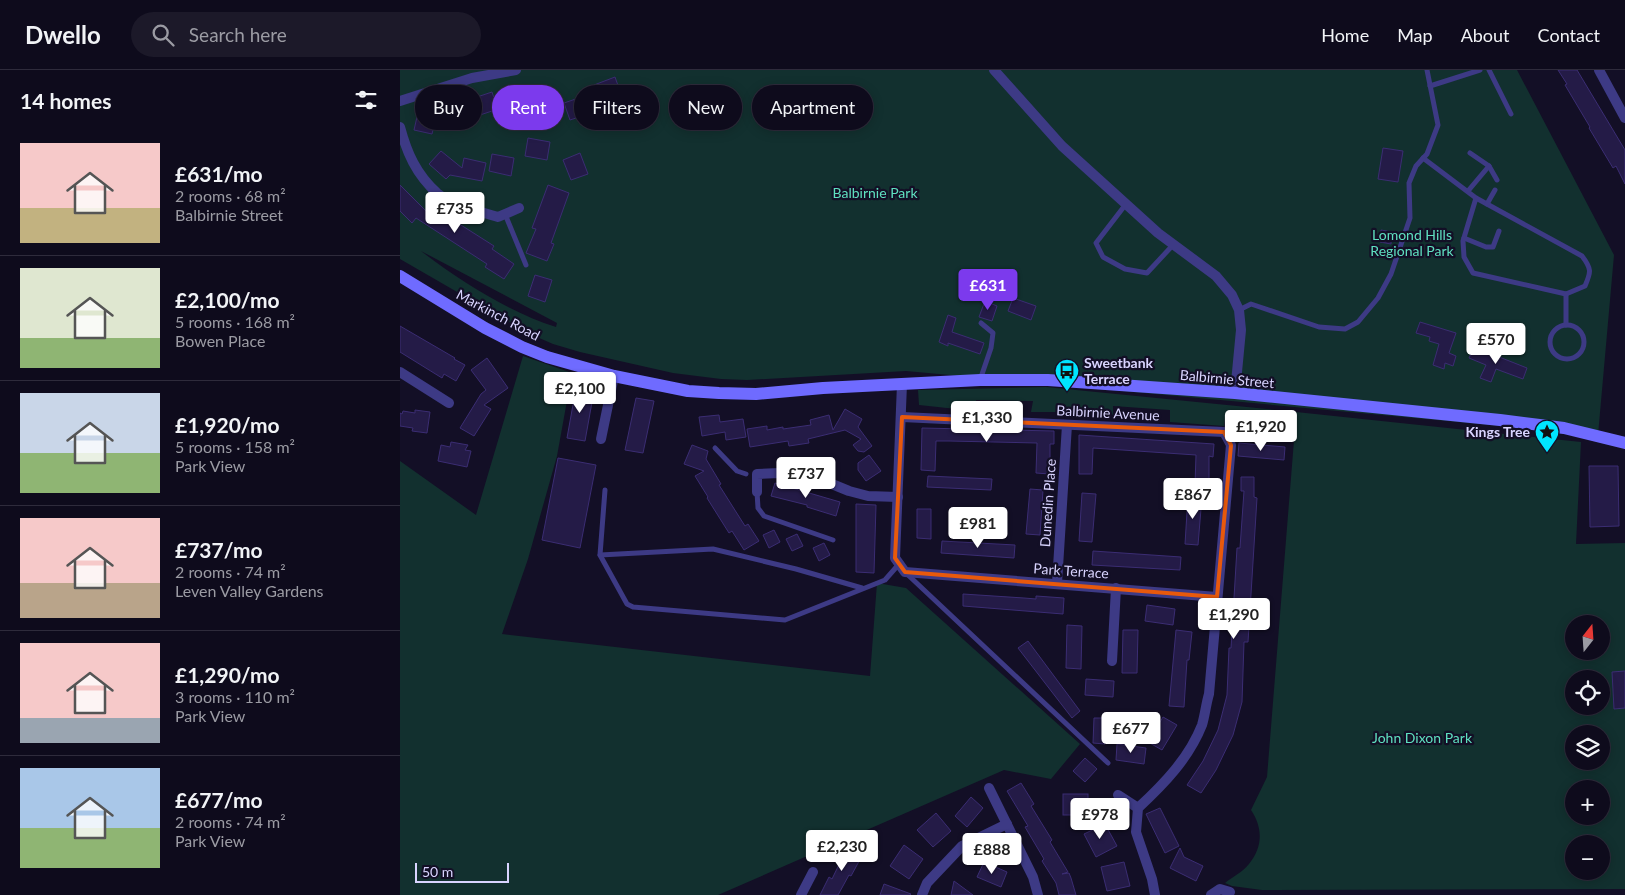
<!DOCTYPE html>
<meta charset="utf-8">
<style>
:root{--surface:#0e0b1c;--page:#1c1929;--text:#f1f3f6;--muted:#9b9ba3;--line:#2e2b3b;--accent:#7c3aed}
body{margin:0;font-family:Lato,sans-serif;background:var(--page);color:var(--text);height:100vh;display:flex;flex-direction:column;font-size:19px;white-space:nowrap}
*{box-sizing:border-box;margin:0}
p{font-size:16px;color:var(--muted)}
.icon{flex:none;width:28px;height:28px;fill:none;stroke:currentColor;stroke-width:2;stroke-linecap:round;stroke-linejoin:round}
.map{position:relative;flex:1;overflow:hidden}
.panel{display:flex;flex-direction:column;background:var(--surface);width:400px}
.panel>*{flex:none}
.top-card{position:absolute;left:15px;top:15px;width:475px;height:45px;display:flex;gap:10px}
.needle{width:32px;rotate:17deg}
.fabs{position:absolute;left:1165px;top:545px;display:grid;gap:10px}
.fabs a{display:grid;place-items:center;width:45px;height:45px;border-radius:50%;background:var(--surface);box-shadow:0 2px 12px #0003,0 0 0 1px var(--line);font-size:25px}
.scale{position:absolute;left:15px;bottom:12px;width:94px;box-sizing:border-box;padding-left:5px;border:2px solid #d9d4ff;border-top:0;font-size:14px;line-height:18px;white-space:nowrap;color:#d9d4ff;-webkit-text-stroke:4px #130f26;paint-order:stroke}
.price{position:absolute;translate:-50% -42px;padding:0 11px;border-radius:5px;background:#fff;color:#222;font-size:16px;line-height:32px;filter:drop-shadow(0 1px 2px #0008)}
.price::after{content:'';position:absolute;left:50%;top:30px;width:15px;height:11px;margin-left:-8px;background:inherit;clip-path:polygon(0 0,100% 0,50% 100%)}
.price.active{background:var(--accent);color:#fff}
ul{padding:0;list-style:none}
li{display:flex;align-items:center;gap:15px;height:125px;padding:0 20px}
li+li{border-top:1px solid var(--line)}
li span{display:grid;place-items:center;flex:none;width:140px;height:100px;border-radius:0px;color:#555}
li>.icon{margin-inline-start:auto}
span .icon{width:60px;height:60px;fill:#fffc;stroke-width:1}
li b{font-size:21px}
h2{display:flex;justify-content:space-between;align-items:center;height:60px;padding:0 20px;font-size:21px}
.pill{padding:0 18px;border-radius:22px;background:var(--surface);box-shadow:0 2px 12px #0003,0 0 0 1px var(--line);font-size:18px;line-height:45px}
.pill.active{background:var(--accent);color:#fff}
header{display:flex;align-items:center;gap:30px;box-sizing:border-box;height:70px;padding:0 25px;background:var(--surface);border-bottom:1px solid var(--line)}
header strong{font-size:24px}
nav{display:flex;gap:28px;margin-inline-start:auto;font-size:18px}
.search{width:350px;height:45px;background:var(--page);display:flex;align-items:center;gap:12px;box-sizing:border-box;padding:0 18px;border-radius:28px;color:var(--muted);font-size:19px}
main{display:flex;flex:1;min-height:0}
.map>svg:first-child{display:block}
.green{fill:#12302f;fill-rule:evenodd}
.building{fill:#241b47;stroke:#3b2d73}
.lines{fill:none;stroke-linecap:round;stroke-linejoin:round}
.lane{stroke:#3d3a85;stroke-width:5}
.street{stroke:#3d3a85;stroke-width:10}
.secondary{stroke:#6f6bff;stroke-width:12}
.marked{fill:none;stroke:#e8590c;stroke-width:4;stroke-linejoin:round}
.labels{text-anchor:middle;stroke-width:4.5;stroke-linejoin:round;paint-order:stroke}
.park-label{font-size:14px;fill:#5fe0c0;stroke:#130f26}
.street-label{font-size:14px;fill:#d9d4ff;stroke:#130f26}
.poi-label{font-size:14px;font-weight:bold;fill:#d9d4ff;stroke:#130f26;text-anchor:start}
</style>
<header>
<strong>Dwello</strong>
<div class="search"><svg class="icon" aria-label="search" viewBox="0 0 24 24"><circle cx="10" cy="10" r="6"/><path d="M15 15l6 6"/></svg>Search here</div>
<nav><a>Home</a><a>Map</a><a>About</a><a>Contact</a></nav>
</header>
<main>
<section class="panel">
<h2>14 homes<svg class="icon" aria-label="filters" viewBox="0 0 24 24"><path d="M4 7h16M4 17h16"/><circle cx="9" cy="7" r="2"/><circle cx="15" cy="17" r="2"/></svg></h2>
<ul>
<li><span style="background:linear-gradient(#f6c9c9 65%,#c2b280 0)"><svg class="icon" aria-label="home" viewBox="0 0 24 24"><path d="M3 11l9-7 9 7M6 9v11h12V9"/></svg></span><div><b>£631/mo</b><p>2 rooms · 68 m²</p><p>Balbirnie Street</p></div></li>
<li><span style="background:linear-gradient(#dfe7d0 70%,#8fb573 0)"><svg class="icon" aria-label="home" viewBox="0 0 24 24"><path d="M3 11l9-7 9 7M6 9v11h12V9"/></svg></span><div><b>£2,100/mo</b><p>5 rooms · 168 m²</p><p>Bowen Place</p></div></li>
<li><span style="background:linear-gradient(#c9d6e8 60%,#8fb573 0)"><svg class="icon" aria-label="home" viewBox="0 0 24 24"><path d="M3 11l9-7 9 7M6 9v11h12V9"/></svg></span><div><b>£1,920/mo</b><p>5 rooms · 158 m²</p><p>Park View</p></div></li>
<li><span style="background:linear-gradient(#f6c9c9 65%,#b9a48a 0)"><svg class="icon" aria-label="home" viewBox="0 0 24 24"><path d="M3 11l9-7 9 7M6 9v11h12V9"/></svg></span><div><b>£737/mo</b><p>2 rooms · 74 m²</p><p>Leven Valley Gardens</p></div></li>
<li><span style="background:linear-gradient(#f6c9c9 75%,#9aa5b1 0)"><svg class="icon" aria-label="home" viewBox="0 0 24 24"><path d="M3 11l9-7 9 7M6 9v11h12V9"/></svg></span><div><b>£1,290/mo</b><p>3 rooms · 110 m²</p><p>Park View</p></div></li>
<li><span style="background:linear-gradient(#a9c7e8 60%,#8fb573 0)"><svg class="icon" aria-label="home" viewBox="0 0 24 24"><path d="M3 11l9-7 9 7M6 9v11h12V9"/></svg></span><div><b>£677/mo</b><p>2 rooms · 74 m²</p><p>Park View</p></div></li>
</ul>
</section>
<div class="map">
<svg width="1225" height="825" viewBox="0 0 1225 825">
<rect width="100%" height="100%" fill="#130f26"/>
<!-- green -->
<g class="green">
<path d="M0,0H1117L1214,185L1198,365L506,301L347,310L321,309L273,303L180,282L153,274L130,264L0,189ZM21,181L157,253L156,257C109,242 60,211 21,181Z"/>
<polygon points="123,286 172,303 157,386 128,489 102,564 470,606 477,513 506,518 680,674 651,709 604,700 318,825 0,825 0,391 76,445"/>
<path d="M646,317L896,342L1181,372L1176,474L1225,473V819L862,820L832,816L825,813C832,807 843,802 849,794C863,777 863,758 851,740L867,707L895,358L852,354L836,362L838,349L832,347L825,348L824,356L770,352V340L713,336V345L666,342H631L633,331L576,330L575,341L519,335L518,320ZM1174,554H1201V581H1174ZM1174,609H1201V636H1174ZM1174,664H1201V691H1174ZM1174,719H1201V746H1174ZM1174,774H1201V801H1174Z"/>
</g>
<!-- building -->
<g class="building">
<polygon points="1158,0 1177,0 1225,80 1225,114 1216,96 1213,98 1189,58 1190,57 1165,15 1167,14"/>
<polygon points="215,7 221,24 189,36 191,43 170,50 164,33 196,22 194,15"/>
<polygon points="121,19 124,27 148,19 154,36 133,43 130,35 106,43 104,37 77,46 75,42 51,50 45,33 66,26 68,30 92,22 94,28"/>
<polygon points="19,38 37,43 32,64 14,60"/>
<polygon points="128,68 150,72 147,90 125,86"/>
<polygon points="983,78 1003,81 998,112 978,109"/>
<polygon points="41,81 62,98 64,88 86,93 82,111 50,105 46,109 29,94"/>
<polygon points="180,83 188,104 171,110 163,90"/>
<polygon points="92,84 114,88 111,106 89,101"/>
<polygon points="0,115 27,142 31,136 94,176 92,179 114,194 104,209 85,197 87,194 16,148 12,153 0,141"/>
<polygon points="148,115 169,123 151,173 154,174 147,191 126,183 136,159 132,158"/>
<polygon points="981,160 992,162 991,174 980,172"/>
<polygon points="135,205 152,210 145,232 128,226"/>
<polygon points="613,228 636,236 631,250 608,241"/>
<polygon points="585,231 597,236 592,251 579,247"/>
<polygon points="548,245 556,248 552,262 584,273 580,284 548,273 548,276 539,272"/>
<polygon points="1020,252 1056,263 1049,283 1056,286 1053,296 1045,293 1044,299 1033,295 1039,274 1029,271 1030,267 1016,263"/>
<polygon points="0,256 55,288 54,289 65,295 56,311 44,304 42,308 0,282"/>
<polygon points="1074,277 1127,298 1123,309 1096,299 1091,312 1080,308 1086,295 1069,288"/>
<polygon points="87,288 108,318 84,335 91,339 74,366 60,358 81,324 86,320 71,300"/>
<polygon points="176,318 194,321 185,371 167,368"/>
<polygon points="236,328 254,331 243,383 225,380"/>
<polygon points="445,339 462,349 458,357 472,376 464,382 458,381 453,375 461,369 445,360 408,369 409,373 389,376 388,371 350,377 347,359 367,356 367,360 383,357 383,359 411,355 410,350 429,345 433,360"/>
<polygon points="15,340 30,342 27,363 12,361 13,358 0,356 0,343 2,344 3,341 15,343"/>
<polygon points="319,345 320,352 343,349 346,367 326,370 325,362 302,366 299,347"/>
<polygon points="522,358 654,361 654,374 650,374 650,404 636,403 637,373 549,371 536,371 535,401 521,400"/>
<polygon points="679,365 814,374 813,387 809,386 809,415 795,415 796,385 693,378 692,404 679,404"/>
<polygon points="51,372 68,375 65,380 71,381 67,397 38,391 41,375 50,377"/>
<polygon points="839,373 885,377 884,390 838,386"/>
<polygon points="292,375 308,381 306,389 321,414 319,415 345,456 348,454 359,471 344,480 332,461 329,463 307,428 308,427 295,406 304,401 284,394"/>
<polygon points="469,385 481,401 466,411 458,400 458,393"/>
<polygon points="158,388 196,395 180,478 142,470"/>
<polygon points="1189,396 1218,396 1219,456 1190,457"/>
<polygon points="528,406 592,409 591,420 527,417"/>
<polygon points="841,407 854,407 854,427 857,428 848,572 844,572 842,632 833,665 816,700 801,723 787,715 803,691 818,660 827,625 829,578 831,578 837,478 840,478 844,421 841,421"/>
<polygon points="375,413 440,432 436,446 407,437 407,435 371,426"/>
<polygon points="630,419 643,420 640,465 626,464"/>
<polygon points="682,423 696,424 692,472 679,471"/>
<polygon points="788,426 802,427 798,475 785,474"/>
<polygon points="456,434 476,435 474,503 456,502"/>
<polygon points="517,439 531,439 531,469 517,468"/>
<polygon points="374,460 380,472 369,478 363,465"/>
<polygon points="397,464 403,476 392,481 386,469"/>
<polygon points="542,471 615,475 614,488 541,483"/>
<polygon points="424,473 430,485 419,491 413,478"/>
<polygon points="693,481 781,487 780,500 692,495"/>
<polygon points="563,524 624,528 636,529 636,526 664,528 663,544 563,536"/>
<polygon points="747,535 775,539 773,555 745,551"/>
<polygon points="667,555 682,556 681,599 666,598"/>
<polygon points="723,560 738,560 737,603 722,603"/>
<polygon points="776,560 792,562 789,590 787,590 784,637 769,636"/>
<polygon points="628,571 680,641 672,648 618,578"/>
<polygon points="1225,601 1225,638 1214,639 1212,602"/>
<polygon points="686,609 714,611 713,627 685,625"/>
<polygon points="763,647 777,655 762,680 748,672"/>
<polygon points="694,648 706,648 705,674 693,673"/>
<polygon points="717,674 746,678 744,694 716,690"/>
<polygon points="685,688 697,699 685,712 673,701"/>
<polygon points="621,713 634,734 631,736 652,770 650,772 668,802 662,804 669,803 671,808 676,825 659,825 656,813 642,791 644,789 625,757 628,756 607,721"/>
<rect x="663" y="724" width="25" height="21"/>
<polygon points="571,727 583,738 567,757 555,746"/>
<polygon points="760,738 779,776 765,783 746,744"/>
<polygon points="536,743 551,761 533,777 517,760"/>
<polygon points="705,754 717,776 696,787 684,764"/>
<polygon points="504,775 523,789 509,809 490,796"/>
<polygon points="448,776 463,784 451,806 449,805 438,825 420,825 429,807 432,809"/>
<polygon points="780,778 784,787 803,796 796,811 770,798"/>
<polygon points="584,792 607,802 601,817 577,807"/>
<polygon points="724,792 730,816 707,821 701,797"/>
<polygon points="554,811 573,825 551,825"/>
<polygon points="484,814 511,824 510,825 480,825"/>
</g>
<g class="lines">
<!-- lane -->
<g class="lane">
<polyline points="1089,0 1111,44"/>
<polyline points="1030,16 1080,0"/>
<polyline points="1070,83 1089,96 1097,110"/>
<path d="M1023,88L1076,128L1182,186C1192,199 1191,202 1185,216L1166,224L1073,203L1064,187L1063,171L1076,128"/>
<polyline points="1068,121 1089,96"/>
<polyline points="726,134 696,173 703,187 725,199 747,203 773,175"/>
<polyline points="1087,134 1095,120"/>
<polyline points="105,144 126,195"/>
<polyline points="1064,168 1086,177 1093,177 1099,161"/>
<polyline points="1166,224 1166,255"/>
<polyline points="839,240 851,234 919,257 945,259 958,252 978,228 991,204 1010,148 1009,113 1016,96 1027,84 1038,55 1027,0"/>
<circle cx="1167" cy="272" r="17"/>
<polyline points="580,310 591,278 593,263 581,253"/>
<polyline points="315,378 337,401 346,404"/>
<polyline points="205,420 200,485 227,534 233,537 385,550 485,510 499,494"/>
<polyline points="357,422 358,438 364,446 433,470"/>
<polyline points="200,485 313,479 396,499 462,518"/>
<polyline points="507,504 708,693"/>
</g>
<!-- street -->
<g class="street">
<polyline points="594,0 662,76 758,163 816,206 832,225 839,240 841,260 835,323"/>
<polyline points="1199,0 1225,48"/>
<polyline points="0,31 72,8 116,0"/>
<path d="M0,57C7,83 16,104 37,123C50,134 81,142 98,147L119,138"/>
<polyline points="0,302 49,333"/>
<polyline points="502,314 495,488 505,502 817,527"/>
<path d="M502,347L824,362L831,375L809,624C806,634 805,645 802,655C789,688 764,714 738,738L736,762L752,809L755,825"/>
<polyline points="201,369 214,306"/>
<polyline points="357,422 357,404 379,403 402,407 427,412 449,421 468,426 498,427"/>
<polyline points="657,513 667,355"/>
<polyline points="712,591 716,518"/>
<polyline points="589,718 633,807 638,825"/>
<polyline points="718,725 738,738"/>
<polyline points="401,825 413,802"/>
<polyline points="522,825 527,813 562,776 607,754"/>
<polyline points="811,825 820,819 830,822"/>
</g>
<!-- secondary -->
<polyline class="secondary" points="0,206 85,258 122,277 147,287 214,306 288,321 319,323 356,324 423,318 580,310 648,310 835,323 1100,350 1164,358 1225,373"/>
</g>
<!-- marked area -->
<path class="marked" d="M502,347L824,362L831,375L817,527L505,502L495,488Z"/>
<!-- icons -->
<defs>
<symbol id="bus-pin" viewBox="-11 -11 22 30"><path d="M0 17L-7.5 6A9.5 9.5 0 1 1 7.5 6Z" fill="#00e5ff" stroke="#130f26"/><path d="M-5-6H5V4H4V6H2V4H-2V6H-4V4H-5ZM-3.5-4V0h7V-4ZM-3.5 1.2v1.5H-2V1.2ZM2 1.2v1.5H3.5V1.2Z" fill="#111"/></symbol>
<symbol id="sight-pin" viewBox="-11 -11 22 30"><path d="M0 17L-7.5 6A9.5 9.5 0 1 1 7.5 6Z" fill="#00e5ff" stroke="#130f26"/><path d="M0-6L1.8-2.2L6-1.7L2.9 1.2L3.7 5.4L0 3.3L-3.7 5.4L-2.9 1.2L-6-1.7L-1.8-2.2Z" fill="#111"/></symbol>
</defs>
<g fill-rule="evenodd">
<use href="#bus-pin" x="653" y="287" width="28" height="38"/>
<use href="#sight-pin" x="1133" y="348" width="28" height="38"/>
</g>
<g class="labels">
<!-- park labels -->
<g class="park-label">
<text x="475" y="128">Balbirnie Park</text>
<text x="1012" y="170">Lomond Hills<tspan x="1012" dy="16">Regional Park</tspan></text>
<text x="1022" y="673">John Dixon Park</text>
</g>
<!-- street labels -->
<g class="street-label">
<text transform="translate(98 245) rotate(28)" y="5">Markinch Road</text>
<text transform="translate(827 309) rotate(5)" y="5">Balbirnie Street</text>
<text transform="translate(708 343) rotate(3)" y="5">Balbirnie Avenue</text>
<text transform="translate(648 433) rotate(-86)" y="5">Dunedin Place</text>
<text transform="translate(671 501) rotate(4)" y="5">Park Terrace</text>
</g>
<!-- poi labels -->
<g class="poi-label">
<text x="684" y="298">Sweetbank<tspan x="684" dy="16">Terrace</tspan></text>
<text x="1130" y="367" text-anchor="end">Kings Tree</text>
</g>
</g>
</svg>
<div class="fabs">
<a><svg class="needle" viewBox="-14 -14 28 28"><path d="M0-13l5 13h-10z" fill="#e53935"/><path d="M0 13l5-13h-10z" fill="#9b9ba3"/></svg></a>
<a><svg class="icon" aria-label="locate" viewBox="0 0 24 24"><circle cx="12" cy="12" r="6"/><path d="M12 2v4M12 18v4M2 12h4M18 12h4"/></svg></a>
<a><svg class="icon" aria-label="layers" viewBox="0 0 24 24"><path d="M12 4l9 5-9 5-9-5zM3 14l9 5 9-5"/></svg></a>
<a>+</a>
<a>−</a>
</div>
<div class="scale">50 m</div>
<b class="price" style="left:55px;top:164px">£735</b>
<b class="price active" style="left:588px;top:241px">£631</b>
<b class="price" style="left:1096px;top:295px">£570</b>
<b class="price" style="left:180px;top:344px">£2,100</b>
<b class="price" style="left:587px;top:373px">£1,330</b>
<b class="price" style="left:861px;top:382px">£1,920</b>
<b class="price" style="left:406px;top:429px">£737</b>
<b class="price" style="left:793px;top:450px">£867</b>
<b class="price" style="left:578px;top:479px">£981</b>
<b class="price" style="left:834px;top:570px">£1,290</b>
<b class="price" style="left:731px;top:684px">£677</b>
<b class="price" style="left:700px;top:770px">£978</b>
<b class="price" style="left:442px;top:802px">£2,230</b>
<b class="price" style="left:592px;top:805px">£888</b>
<div class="top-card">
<a class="pill">Buy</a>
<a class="pill active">Rent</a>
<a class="pill">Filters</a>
<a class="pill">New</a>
<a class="pill">Apartment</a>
</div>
</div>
</main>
